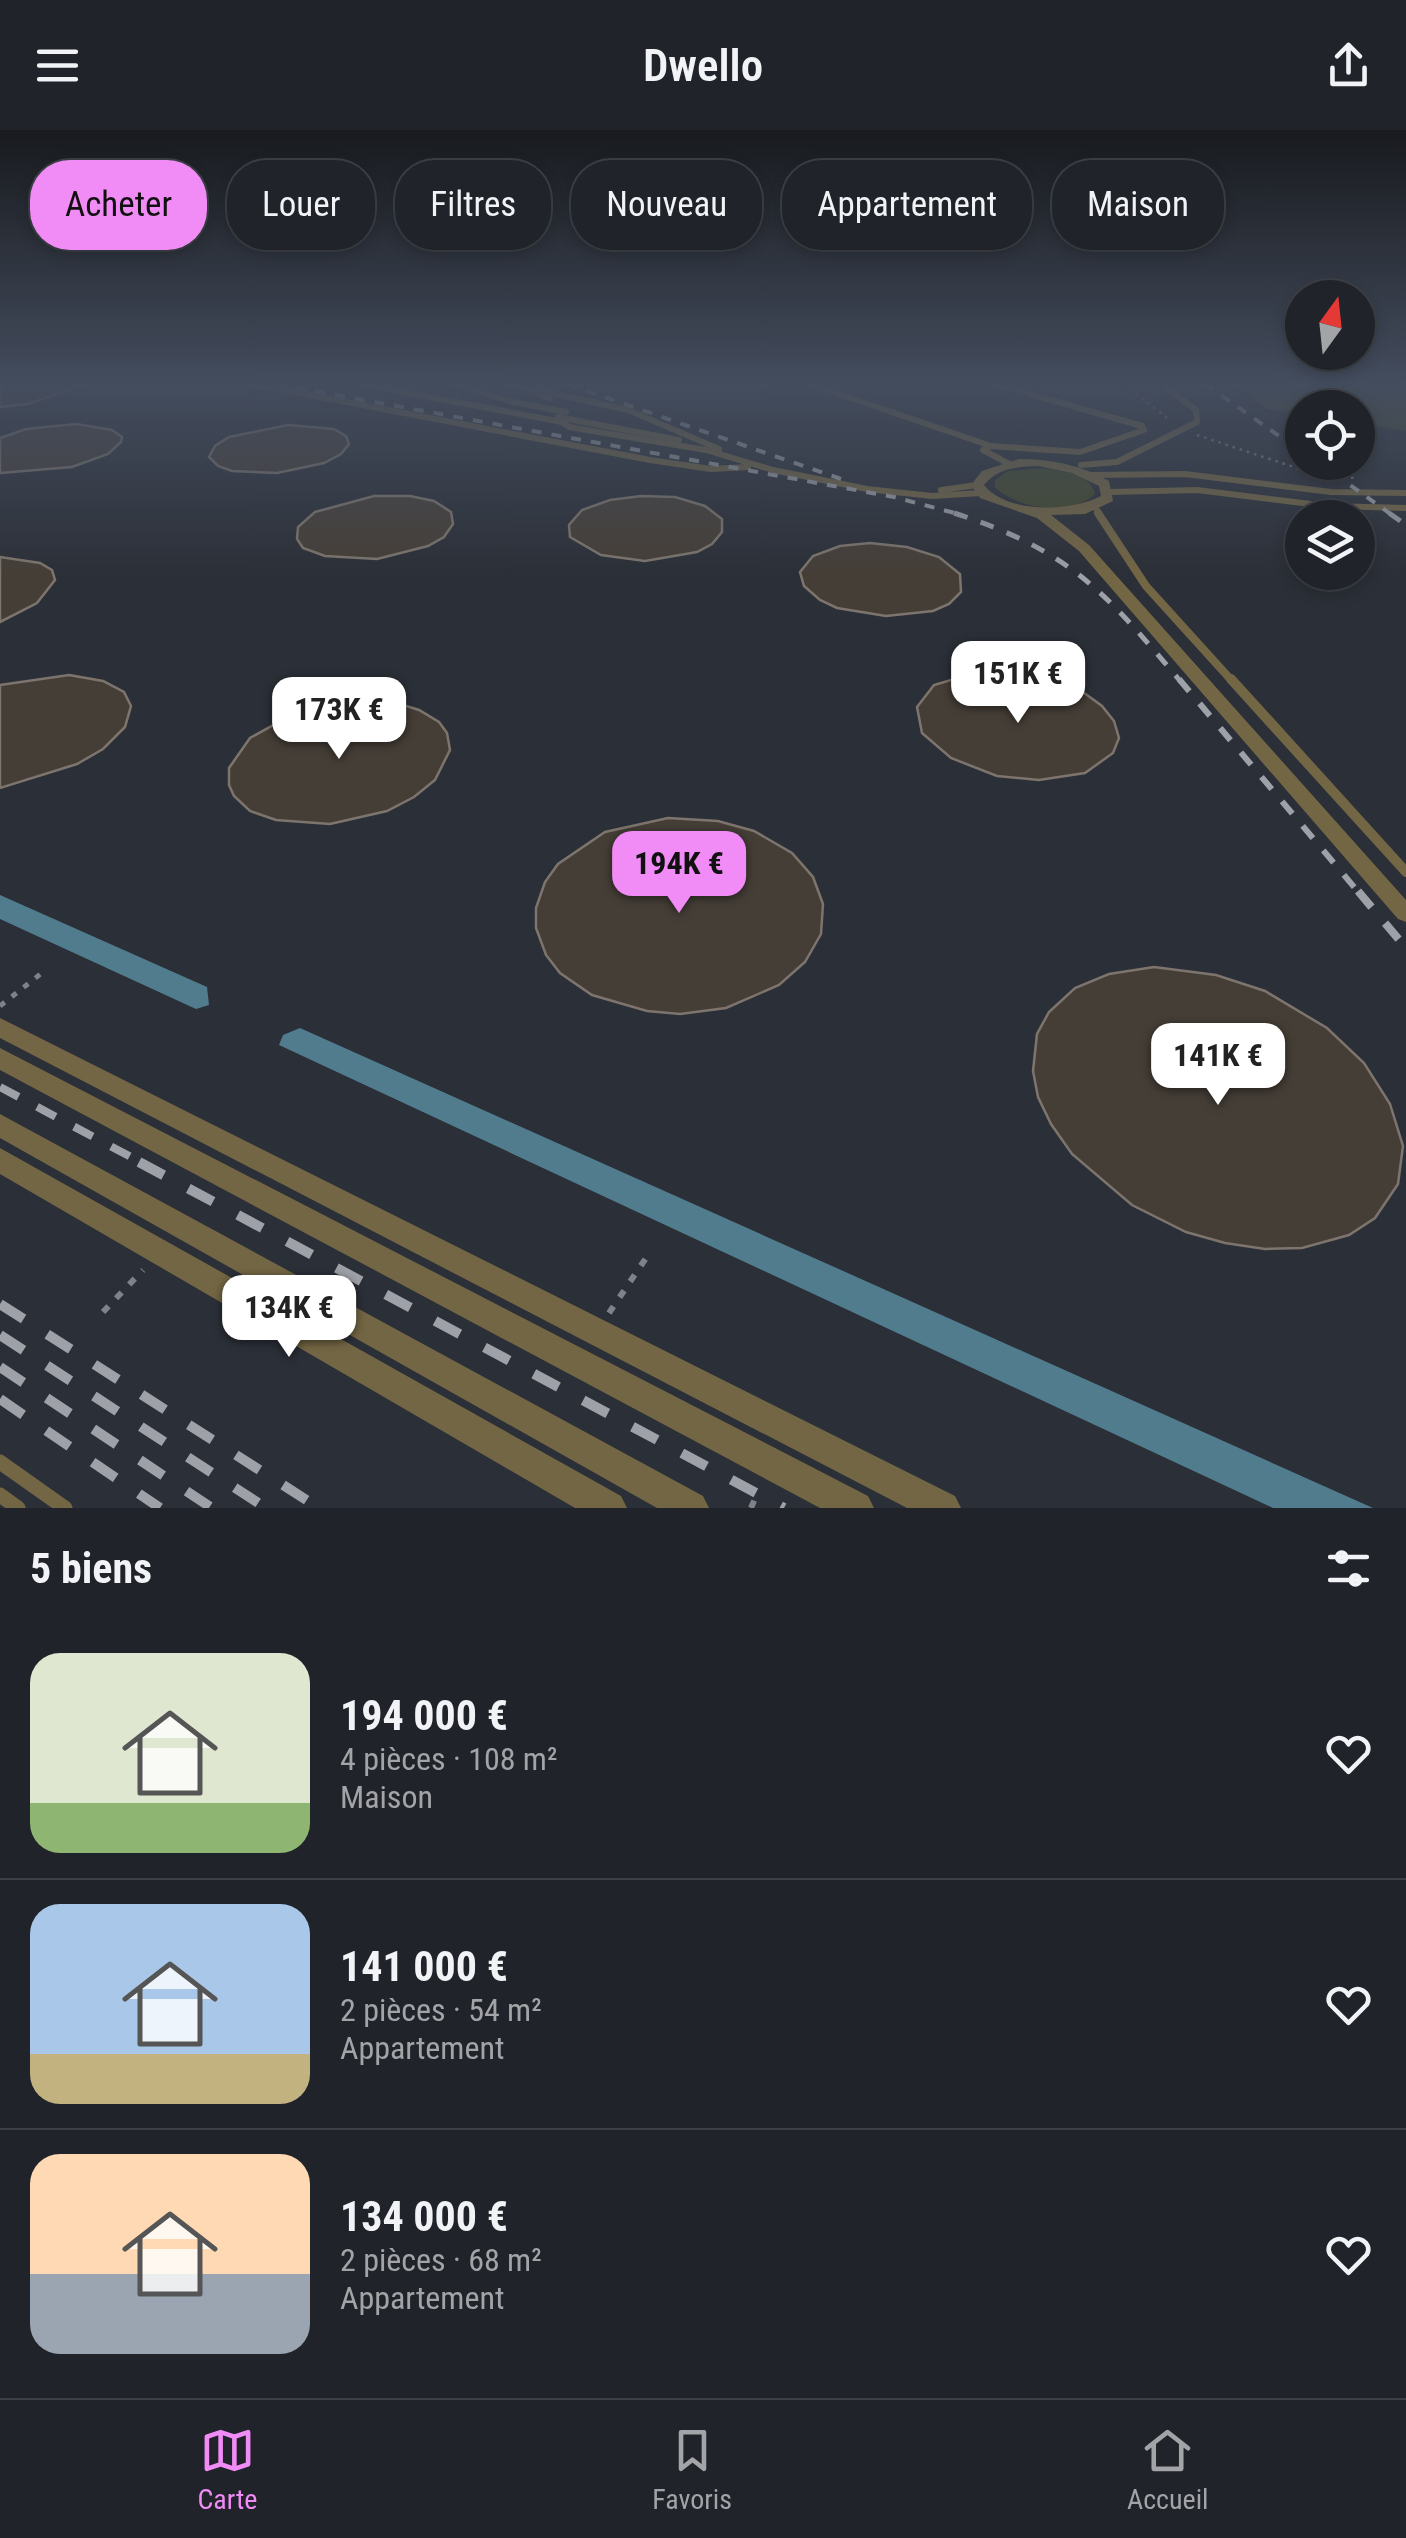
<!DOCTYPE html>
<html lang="fr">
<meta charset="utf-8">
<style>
:root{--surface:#202329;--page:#2d2f35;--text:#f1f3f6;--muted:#a2a4a8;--line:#3d4046;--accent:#f18bf5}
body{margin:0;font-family:"Roboto Condensed",sans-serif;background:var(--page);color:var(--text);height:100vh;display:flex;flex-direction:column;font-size:38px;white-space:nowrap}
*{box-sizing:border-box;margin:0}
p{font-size:32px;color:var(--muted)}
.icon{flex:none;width:55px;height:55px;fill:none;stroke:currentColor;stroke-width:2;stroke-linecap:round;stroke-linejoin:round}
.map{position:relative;height:1378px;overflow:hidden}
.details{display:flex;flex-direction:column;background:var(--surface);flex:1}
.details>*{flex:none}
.banner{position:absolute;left:30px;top:30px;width:1348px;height:90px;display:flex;gap:20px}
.needle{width:65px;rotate:15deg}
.controls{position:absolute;left:1285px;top:150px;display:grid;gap:20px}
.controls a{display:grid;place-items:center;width:90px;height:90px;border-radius:50%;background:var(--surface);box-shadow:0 5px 15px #0003,0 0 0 2px var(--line);font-size:50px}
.price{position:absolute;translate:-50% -85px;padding:0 22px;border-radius:20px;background:#fff;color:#222;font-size:32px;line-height:65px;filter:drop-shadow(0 2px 5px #0008)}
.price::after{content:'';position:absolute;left:50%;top:60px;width:30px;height:22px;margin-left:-15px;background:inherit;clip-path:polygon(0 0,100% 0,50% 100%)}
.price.active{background:var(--accent);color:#111}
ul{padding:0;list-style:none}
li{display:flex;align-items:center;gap:30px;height:250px;padding:0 30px}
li+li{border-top:2px solid var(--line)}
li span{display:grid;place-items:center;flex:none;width:280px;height:200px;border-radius:30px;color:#555}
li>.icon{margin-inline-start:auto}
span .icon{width:120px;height:120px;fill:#fffc;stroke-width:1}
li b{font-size:42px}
h2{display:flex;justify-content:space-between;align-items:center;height:120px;padding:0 30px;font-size:42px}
.chip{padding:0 35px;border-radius:40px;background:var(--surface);box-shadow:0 5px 15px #0003,0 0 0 2px var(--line);font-size:35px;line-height:90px}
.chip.active{background:var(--accent);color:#111}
header{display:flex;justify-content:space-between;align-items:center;height:130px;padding:0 30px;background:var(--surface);font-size:45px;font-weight:600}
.dock{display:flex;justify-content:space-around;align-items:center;height:140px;border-top:2px solid var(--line);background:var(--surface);font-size:28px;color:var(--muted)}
.dock a{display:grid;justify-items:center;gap:5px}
.dock .active{color:var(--accent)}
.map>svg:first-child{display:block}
.green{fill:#42492c}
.water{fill:#517c8e}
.building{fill:#453e37;stroke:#7d756d;stroke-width:2.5}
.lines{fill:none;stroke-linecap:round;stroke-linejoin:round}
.path-far2{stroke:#7f8289;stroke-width:2.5;stroke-dasharray:2.5 5;stroke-linecap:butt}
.path-far1{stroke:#7f8289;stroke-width:5;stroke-dasharray:6 9;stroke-linecap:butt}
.path{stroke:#7f8289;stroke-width:6;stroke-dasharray:8 11;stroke-linecap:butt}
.service-far3{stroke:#736644;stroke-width:6}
.service-far2{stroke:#736644;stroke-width:8}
.service-far1{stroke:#736644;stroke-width:10}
.service{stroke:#736644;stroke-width:15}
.minor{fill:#736644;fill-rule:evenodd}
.rail-far4{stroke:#9ea1a8;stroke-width:4;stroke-dasharray:10 10;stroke-linecap:butt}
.rail-far3{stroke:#9ea1a8;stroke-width:5;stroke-dasharray:14 14;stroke-linecap:butt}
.rail-far2{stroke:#9ea1a8;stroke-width:6;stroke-dasharray:16 16;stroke-linecap:butt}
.rail-far1{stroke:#9ea1a8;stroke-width:8;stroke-dasharray:21 21;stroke-linecap:butt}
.rail{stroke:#9ea1a8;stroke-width:10;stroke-dasharray:28 28;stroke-linecap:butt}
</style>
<header><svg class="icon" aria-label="menu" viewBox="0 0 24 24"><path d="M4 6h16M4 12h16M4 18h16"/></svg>Dwello<svg class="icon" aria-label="share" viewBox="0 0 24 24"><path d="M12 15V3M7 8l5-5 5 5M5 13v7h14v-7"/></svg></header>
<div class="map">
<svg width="1406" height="1378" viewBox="0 0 1406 1378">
<rect width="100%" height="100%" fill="#2b2f37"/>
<!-- green -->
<g class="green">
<polygon points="1234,254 1406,254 1406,301 1358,293 1358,278 1302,278 1302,285 1266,279"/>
<path d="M1043,338C1062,341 1090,343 1095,364C1073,387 1016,379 995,357V350L1008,341Z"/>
</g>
<!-- water -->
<g class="water">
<polygon points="0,765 207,857 209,875 196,879 0,789"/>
<polygon points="300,898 1373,1378 1273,1378 279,915 283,905"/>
</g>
<!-- building -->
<g class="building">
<polygon points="0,254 79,254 80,256 28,274 0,277"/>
<polygon points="76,294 112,300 122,307 121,312 108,324 72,337 0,343 0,308 26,299"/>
<polygon points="288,295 334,299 346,306 349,314 341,324 324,333 277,343 232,341 218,336 209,327 215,316 229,307"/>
<polygon points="374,366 410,366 434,371 451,382 453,394 444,407 428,416 377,429 325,426 303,418 297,409 298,397 315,382"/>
<polygon points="641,366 675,367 705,376 722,389 722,402 712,414 697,422 645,431 601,425 570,407 569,395 582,380 610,370"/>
<polygon points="870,413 907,417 939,427 960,444 961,462 949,474 933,481 886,486 837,478 820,470 804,456 800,442 813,426 840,416"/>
<polygon points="0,427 40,433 52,440 55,450 37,473 0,492"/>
<polygon points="978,542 1032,544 1083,562 1102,576 1114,591 1119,608 1113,623 1085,643 1039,650 997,646 951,628 922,603 917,577 934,555"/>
<polygon points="69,545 103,551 124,562 131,576 125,597 103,619 77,634 0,658 0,555"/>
<polygon points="349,571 397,573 419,580 439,592 447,603 450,620 435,650 414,667 387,681 330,694 276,690 250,681 234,666 229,655 229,638 250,608 299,581"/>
<polygon points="668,688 718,691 754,701 792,723 813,747 823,774 821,804 805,832 779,855 726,878 680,884 647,881 592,865 560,843 546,825 536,798 536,778 545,752 558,734 605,702"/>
<polygon points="1154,837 1216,845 1265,861 1327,898 1364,933 1390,974 1403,1016 1398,1054 1375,1088 1349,1105 1302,1118 1265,1119 1225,1113 1186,1102 1132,1075 1072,1024 1051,994 1038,967 1033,941 1037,904 1049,882 1075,858 1109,844"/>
</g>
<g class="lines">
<!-- path-far2 -->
<g class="path-far2">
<polyline points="1124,254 1171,291"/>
<polyline points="1197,305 1321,346"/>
<polyline points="1336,347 1356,348"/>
</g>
<!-- path-far1 -->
<polyline class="path-far1" points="0,876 43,842"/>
<!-- path -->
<g class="path">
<polyline points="103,1182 143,1140"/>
<polyline points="609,1183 646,1128"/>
<polyline points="751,1378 757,1364"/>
</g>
<!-- service-far3 -->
<g class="service-far3">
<polyline points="252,254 650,330 711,339 748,337"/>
<polyline points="361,254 562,292 569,297 706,320 773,340 867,359 932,366 981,363"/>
<polyline points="456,254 509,271 566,282"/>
<polyline points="513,254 550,268"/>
<polyline points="532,254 556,264 628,280 719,319"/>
<polyline points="810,254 991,316"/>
<polyline points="996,254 1142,296 1144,300 1080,322 991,316 983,320 1011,335"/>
<polyline points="558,287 679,310"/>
<polyline points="1081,335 1117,332 1197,292 1196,280 1162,254"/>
<polyline points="1091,345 1185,344 1331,362 1406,363"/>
<polyline points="941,360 977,355"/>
<polyline points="1109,362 1197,360 1327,376 1406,378"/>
<polyline points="1095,377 1100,385"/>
</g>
<!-- service-far2 -->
<polyline class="service-far2" points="1098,383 1146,456 1233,552"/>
<!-- service-far1 -->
<polyline class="service-far1" points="1231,549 1406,742"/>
<!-- service -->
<g class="service">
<polyline points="0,1332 65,1378"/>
<polyline points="0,1365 18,1378"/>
</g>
<!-- minor -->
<g class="minor">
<path d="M1019,329C1051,329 1081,335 1109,351L1113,371L1085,384L1051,385L1089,415L1406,770V792L1398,789L1079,421L1037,388L980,368L971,355L982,341ZM1038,336L1072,343L1099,356L1101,366C1071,382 1007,384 984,355C998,338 1016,337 1038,336Z"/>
<polygon points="0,888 955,1366 961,1378 907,1378 0,908"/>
<polygon points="0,918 868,1366 874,1378 820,1378 0,940"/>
<polygon points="0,984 703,1366 709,1378 657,1378 0,1008"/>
<polygon points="0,1018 621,1366 627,1378 575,1378 0,1044"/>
</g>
<!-- rail-far4 -->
<g class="rail-far4">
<polyline points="276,254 894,367 962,385"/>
<polyline points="567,254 841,349"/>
<polyline points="1205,254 1302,322"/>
<polyline points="1318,332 1392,385"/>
</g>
<!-- rail-far3 -->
<g class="rail-far3">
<path d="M954,383C1071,421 1104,461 1181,552"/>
<polyline points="1389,383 1406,395"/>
</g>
<!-- rail-far2 -->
<polyline class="rail-far2" points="1179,549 1360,764"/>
<!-- rail-far1 -->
<g class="rail-far1">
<polyline points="1358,761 1406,818"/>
<polyline points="0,957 144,1034"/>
</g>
<!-- rail -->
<g class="rail">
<polyline points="139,1032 784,1378"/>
<polyline points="0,1174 319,1378"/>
<polyline points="0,1205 266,1378"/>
<polyline points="0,1237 212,1378"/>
<polyline points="0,1269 160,1378"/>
</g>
</g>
<!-- sky -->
<linearGradient id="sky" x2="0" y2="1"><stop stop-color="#181a1e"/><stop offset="0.57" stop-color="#444d5e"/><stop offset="1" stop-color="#444d5e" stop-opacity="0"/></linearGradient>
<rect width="1406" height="446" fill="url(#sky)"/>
</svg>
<div class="controls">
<a><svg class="needle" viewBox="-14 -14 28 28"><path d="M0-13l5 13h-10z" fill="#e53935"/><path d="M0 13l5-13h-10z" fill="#a2a4a8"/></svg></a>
<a><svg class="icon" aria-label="locate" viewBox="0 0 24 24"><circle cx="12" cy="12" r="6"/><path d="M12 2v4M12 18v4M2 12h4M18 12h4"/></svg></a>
<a><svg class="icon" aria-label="layers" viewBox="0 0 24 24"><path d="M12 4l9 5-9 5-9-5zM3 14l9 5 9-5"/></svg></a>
</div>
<b class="price" style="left:1018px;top:596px">151K €</b>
<b class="price" style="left:339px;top:632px">173K €</b>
<b class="price active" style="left:679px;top:786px">194K €</b>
<b class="price" style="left:1218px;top:978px">141K €</b>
<b class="price" style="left:289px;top:1230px">134K €</b>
<div class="banner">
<a class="chip active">Acheter</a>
<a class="chip">Louer</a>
<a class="chip">Filtres</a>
<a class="chip">Nouveau</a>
<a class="chip">Appartement</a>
<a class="chip">Maison</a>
</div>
</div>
<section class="details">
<h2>5 biens<svg class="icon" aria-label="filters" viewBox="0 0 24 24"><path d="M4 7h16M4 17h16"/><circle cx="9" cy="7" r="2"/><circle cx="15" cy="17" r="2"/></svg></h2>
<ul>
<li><span style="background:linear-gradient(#dfe7d0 75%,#8fb573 0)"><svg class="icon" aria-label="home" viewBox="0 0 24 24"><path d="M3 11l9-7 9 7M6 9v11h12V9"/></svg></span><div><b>194 000 €</b><p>4 pièces · 108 m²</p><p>Maison</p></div><svg class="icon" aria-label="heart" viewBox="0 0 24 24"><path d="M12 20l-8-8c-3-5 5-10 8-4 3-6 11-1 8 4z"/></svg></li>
<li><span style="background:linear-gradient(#a9c7e8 75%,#c2b280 0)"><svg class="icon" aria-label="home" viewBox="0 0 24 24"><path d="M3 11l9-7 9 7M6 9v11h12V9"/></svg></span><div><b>141 000 €</b><p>2 pièces · 54 m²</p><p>Appartement</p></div><svg class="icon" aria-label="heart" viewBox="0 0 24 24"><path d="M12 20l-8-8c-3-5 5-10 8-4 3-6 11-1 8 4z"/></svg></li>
<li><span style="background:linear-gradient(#ffd9b3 60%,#9aa5b1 0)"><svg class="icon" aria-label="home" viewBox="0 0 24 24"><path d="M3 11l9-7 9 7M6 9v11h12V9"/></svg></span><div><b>134 000 €</b><p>2 pièces · 68 m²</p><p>Appartement</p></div><svg class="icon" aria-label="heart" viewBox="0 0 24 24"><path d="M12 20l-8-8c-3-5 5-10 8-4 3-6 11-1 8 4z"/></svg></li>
</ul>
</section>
<nav class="dock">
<a class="active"><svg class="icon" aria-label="map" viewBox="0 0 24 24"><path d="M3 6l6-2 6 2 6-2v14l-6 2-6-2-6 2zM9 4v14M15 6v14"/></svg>Carte</a>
<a><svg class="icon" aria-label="saved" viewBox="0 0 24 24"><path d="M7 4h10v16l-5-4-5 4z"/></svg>Favoris</a>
<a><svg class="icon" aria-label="home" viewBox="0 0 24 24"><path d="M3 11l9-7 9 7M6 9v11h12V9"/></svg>Accueil</a>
</nav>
